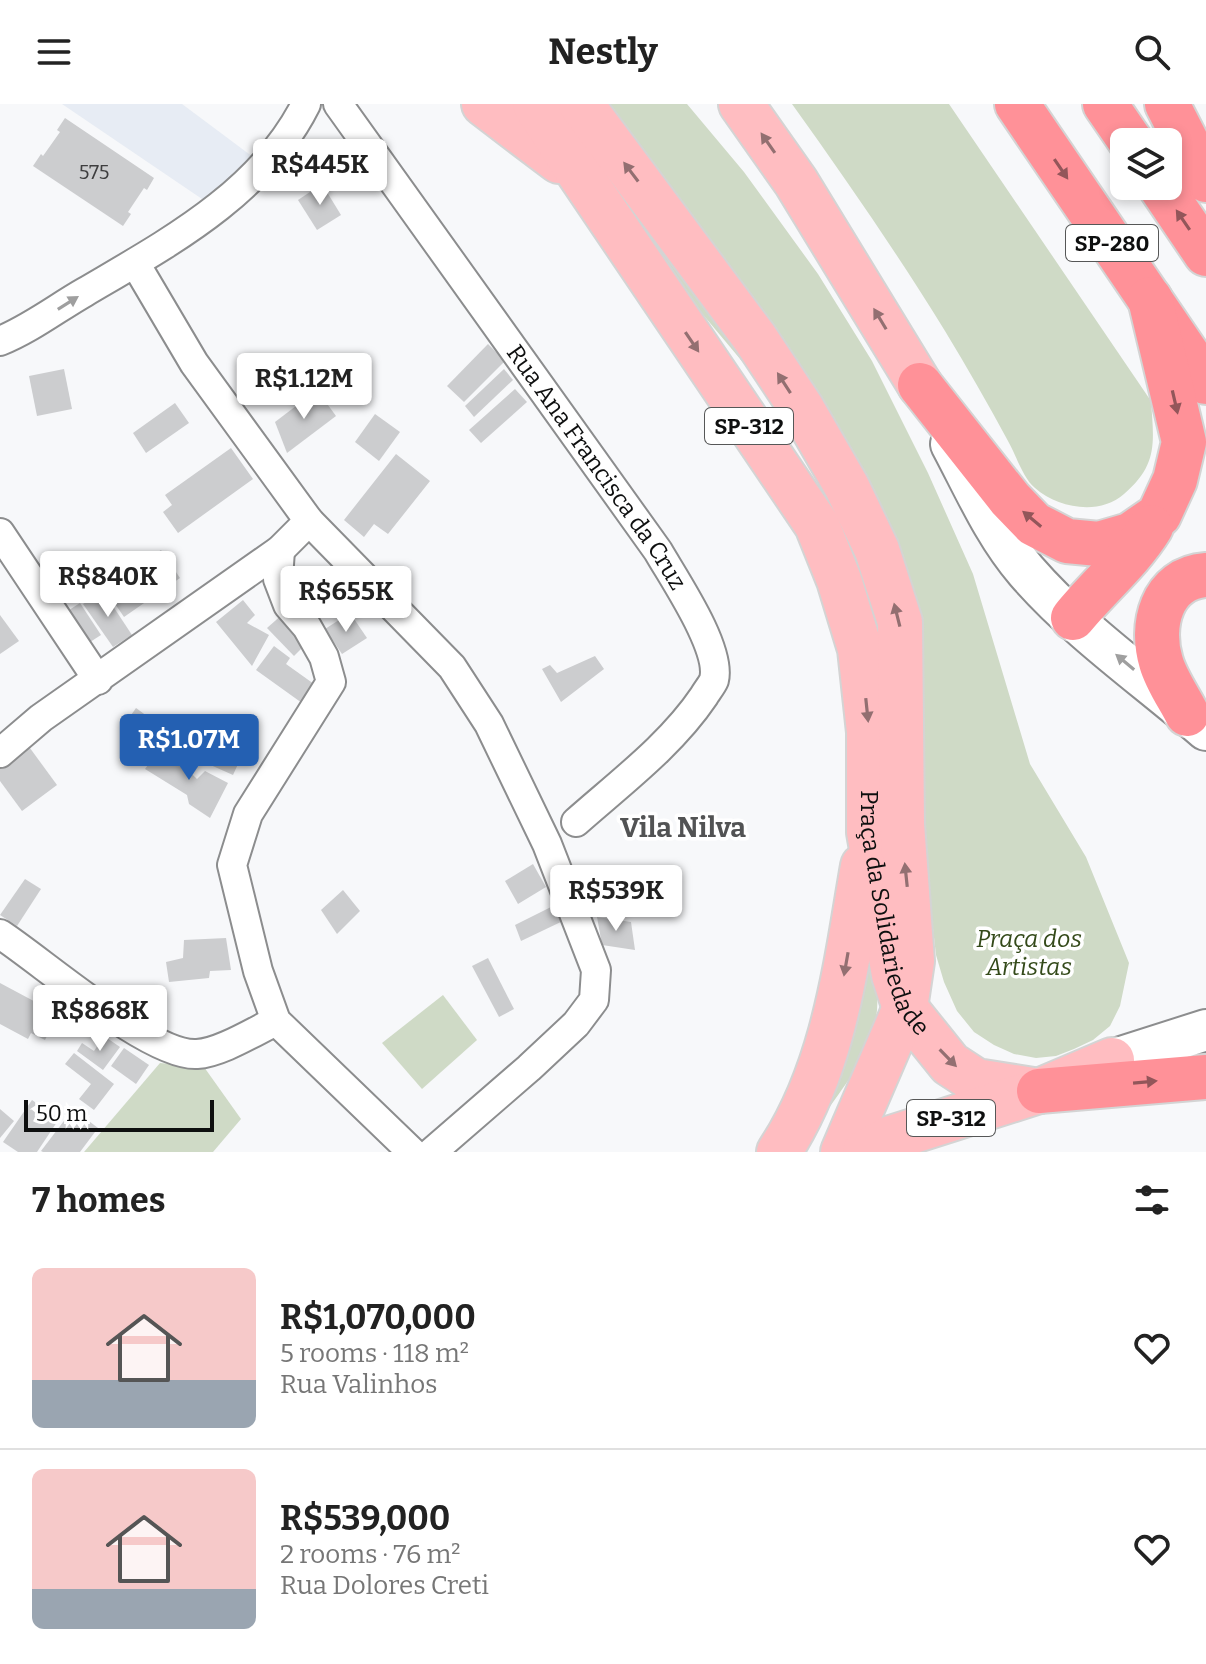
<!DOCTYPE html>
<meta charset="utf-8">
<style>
:root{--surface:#fff;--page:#f2f2f2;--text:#222;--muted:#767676;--line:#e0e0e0;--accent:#2460b2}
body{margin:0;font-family:Bitter,serif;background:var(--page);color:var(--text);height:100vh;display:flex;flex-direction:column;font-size:30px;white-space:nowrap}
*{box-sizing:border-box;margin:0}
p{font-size:26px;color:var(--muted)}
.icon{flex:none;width:44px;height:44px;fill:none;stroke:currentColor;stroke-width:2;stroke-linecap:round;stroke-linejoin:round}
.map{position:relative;height:1048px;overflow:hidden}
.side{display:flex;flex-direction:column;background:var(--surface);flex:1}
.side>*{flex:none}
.fabs{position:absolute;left:1110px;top:24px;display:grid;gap:16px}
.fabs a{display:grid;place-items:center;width:72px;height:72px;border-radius:12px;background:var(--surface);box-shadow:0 4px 12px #0003;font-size:40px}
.scale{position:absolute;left:24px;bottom:20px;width:190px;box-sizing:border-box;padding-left:8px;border:4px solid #0e0f0f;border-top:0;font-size:22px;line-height:28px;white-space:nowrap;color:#0e0f0f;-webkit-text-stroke:6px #fff;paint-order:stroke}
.price{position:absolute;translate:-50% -68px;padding:0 18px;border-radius:8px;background:#fff;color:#222;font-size:26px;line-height:52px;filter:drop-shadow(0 2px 4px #0008)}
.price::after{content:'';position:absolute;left:50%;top:48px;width:24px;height:18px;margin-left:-12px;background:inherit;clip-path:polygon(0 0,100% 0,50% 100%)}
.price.selected{background:var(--accent);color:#fff}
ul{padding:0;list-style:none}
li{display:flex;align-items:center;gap:24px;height:200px;padding:0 32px}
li+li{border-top:2px solid var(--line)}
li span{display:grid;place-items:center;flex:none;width:224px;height:160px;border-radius:12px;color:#555}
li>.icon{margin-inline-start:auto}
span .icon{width:96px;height:96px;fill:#fffc;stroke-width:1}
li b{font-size:34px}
h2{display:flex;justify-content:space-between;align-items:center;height:96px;padding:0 32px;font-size:34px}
header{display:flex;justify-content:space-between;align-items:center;height:104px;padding:0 32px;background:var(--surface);font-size:36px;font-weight:700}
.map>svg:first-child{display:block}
.built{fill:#e7ecf4}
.green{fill:#cfdac6}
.building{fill:#cccdcf}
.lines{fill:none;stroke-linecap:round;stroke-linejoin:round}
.minor-casing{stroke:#8c8d8e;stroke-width:32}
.secondary-casing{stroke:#8c8d8e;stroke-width:44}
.primary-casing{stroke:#d4d4d4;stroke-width:48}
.motorway-casing{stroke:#d4d4d4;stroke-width:48}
.minor{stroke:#fff;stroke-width:28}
.secondary{stroke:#fff;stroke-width:40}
.primary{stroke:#ffbdc1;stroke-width:44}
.motorway{stroke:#ff9198;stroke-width:44}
.oneway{fill:#936f71}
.oneway2{fill:#93565a}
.oneway3{fill:#9f9f9f}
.labels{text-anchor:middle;stroke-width:7;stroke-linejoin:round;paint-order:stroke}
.number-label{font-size:20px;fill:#3e3e3f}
.shield{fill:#fff;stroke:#565757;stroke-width:2}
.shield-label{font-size:22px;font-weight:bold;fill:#0e0f0f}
.street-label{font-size:24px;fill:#0e0f0f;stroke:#fff}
.park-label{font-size:24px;font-style:italic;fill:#344a1a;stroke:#fff}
.quarter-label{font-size:28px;font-weight:bold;fill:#525354;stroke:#fff}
</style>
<header><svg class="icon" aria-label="menu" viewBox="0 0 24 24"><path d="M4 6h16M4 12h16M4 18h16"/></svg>Nestly<svg class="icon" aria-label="search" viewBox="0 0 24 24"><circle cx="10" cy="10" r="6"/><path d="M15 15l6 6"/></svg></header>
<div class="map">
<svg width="1206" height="1048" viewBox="0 0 1206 1048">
<rect width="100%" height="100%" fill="#f7f8fa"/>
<!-- built -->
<polygon class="built" points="62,0 182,0 253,53 234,74 205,97"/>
<!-- green -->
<g class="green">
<polygon points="560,0 687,0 744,68 818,170 872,257 928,369 973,470 1030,660 1086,753 1129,859 1120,902 1110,922 1093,936 1074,945 1056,952 1036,954 1014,950 994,941 974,928 957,907 944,878 936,851 926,763 873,462 782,305 653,151"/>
<path d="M792,0H949L1151,297C1154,339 1158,361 1124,390C1099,412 1058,404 1035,384C1023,374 1016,351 1008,337C988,300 967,263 945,227C897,149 845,74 792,0Z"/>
<path d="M866,835C870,853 876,873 877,891C881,939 846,979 821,1015Z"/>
<polygon points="443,891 477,936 422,985 382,939"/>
<polygon points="160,959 204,963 241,1015 213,1048 84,1048"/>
</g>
<!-- building -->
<g class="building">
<polygon points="65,14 154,74 147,86 144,84 128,108 131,110 123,122 33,62 41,50 43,52 60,28 57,26"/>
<polygon points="322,80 341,111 317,126 298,96"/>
<polygon points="488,240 505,257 464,298 447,282"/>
<polygon points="64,265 72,305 37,312 29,272"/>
<polygon points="504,265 513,276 474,313 465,302"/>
<polygon points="515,285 527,298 481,339 469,326"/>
<polygon points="317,286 336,312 287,349 275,318"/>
<polygon points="175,299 189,319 146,349 133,329"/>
<polygon points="375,310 400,328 379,357 355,338"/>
<polygon points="231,344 253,375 178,429 163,408 172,401 165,391"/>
<polygon points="396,350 430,377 388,430 374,420 364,433 344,416"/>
<polygon points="161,446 180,474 124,513 105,485"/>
<polygon points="103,487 132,531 113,543 83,500"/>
<polygon points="243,496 255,511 247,519 269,531 252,562 216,518"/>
<polygon points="80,499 101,531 87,540 66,508"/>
<polygon points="284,509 309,537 294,552 267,524"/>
<polygon points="350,509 367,534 342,550 325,525"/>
<polygon points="0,511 19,537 0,550"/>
<polygon points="274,542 290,554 286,560 314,580 302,599 256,566"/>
<polygon points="595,552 604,565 561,598 542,565 550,561 557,569"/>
<polygon points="136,604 162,623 146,645 120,627"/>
<polygon points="188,612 204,628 187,646 171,630"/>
<polygon points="223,633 245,645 233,671 188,651 200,638 214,647"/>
<polygon points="27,640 57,681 22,707 0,677 0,660"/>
<polygon points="163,642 197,675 205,667 228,679 210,714 189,700 187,691 145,665"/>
<polygon points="533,760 546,783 518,800 505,777"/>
<polygon points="25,775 41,785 17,822 0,811"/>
<polygon points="343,786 360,807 337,830 321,806"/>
<polygon points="557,800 565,816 521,837 515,821"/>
<polygon points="597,813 631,818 635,846 602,841"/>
<polygon points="226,834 231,866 210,867 209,874 169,878 166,858 183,854 184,836"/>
<polygon points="488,854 514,905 499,913 472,862"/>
<polygon points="0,879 58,910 45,936 31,929 28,935 0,920"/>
<polygon points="104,932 120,943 103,966 77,947 82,939 94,947"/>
<polygon points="124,944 149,961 136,980 111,962"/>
<polygon points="74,949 114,980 94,1006 79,995 91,980 65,960"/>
<polygon points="32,996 59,1015 37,1048 18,1048 3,1038"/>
<polygon points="0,1005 14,1017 0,1034"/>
<polygon points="73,1005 98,1024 80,1048 43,1048 41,1047"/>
</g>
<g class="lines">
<defs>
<g id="minor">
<path id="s1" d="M338,0L658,447C674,475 722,545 714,576C712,581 706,588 704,592C671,641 620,679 576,718"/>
<polyline points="135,159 194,259 309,417 452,563 489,620 547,740 596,866 594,896 576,920 529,964 432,1048"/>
<path d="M0,237C30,225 57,204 85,188C168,139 261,90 306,0"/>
<polyline points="0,429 98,576"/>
<polyline points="280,446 278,475 288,501 307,523 324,553 331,578 248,710 232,761 258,867 276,917 412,1048"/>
<polyline points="0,649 41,614 280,446 309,417"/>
<path d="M0,830C43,858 151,953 197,950C220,949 255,927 276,917"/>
</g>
<g id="secondary">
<path d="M951,340C974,383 994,430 1026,467C1078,527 1146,574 1206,626"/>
<polyline points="1112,956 1206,926"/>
</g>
<g id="primary">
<polyline points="484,0 559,57"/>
<path id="s2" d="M535,0L579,69L817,421L839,476L860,545L869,628V728L894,871L905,904L950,960L976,977L1039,987"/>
<polyline points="581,0 755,234 802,305 847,383 877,446 900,518 902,720 912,857 905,904 843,1048"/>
<polyline points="741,0 796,78 920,281"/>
<path d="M779,1048C835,963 846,860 863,762"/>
<polyline points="865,1048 891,1034 1039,987 1112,956"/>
</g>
<g id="motorway">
<polyline points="1017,0 1206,278"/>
<polyline points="1105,0 1131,38"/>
<polyline points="1167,0 1206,76"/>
<polyline points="1160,82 1206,150"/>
<polyline points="920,281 1010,395 1034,420 1067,437 1099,440 1130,431 1159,411 1175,376 1184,338 1150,195"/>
<path d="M1073,514C1098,483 1130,457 1151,423"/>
<path d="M1187,610C1179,594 1166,576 1161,558C1150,522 1161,474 1206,471"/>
<polyline points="1039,987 1206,973"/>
</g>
</defs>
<!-- minor casing -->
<use href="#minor" class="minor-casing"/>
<!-- secondary casing -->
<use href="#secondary" class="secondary-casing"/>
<!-- primary casing -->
<use href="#primary" class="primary-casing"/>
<!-- motorway casing -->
<use href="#motorway" class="motorway-casing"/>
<!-- minor -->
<use href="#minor" class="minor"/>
<!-- secondary -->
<use href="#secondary" class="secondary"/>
<!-- primary -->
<use href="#primary" class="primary"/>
<!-- motorway -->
<use href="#motorway" class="motorway"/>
</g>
<!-- one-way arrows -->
<defs><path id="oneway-solid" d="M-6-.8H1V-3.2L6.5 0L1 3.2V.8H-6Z" transform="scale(2)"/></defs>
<g class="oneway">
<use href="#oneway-solid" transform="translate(768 39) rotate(-125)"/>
<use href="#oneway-solid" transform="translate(631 68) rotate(-127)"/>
<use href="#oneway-solid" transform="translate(880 215) rotate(-121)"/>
<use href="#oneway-solid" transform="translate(692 238) rotate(56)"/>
<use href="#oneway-solid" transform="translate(784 279) rotate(-123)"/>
<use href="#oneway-solid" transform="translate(897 511) rotate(-104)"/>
<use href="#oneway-solid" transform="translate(867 606) rotate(84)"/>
<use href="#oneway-solid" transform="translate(906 771) rotate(-96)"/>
<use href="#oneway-solid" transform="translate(846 860) rotate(100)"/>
<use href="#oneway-solid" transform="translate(948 954) rotate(46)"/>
</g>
<g class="oneway2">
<use href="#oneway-solid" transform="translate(1061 65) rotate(56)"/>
<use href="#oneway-solid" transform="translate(1183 116) rotate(-124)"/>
<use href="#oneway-solid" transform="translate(1175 298) rotate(77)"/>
<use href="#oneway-solid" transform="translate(1032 415) rotate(-140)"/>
<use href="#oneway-solid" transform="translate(1145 978) rotate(-5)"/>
</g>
<g class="oneway3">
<use href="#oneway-solid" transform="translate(68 199) rotate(-32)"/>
<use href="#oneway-solid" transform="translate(1125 558) rotate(-140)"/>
</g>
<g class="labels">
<!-- number labels -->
<g class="number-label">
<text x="94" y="75">575</text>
</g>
<!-- shield labels -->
<g class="shield">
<rect x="1066" y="121" width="92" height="36" rx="6"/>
<rect x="705" y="304" width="88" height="36" rx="6"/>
<rect x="907" y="996" width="88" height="36" rx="6"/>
</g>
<g class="shield-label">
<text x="1112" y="147">SP-280</text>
<text x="749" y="330">SP-312</text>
<text x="951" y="1022">SP-312</text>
</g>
<!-- street labels -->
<g class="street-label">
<text dy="8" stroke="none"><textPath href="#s1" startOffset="446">Rua Ana Francisca da Cruz</textPath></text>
<text dy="8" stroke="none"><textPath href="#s2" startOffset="906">Praça da Solidariedade</textPath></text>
</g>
<!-- park labels -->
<g class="park-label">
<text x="1029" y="843">Praça dos<tspan x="1029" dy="28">Artistas</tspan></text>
</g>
<!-- quarter labels -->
<g class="quarter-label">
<text x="683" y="733">Vila Nilva</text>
</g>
</g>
</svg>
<div class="fabs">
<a><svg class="icon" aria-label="layers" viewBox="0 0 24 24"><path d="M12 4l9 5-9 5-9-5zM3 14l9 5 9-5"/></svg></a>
</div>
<div class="scale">50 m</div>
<b class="price" style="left:320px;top:103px">R$445K</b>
<b class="price" style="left:304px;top:317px">R$1.12M</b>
<b class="price" style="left:108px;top:515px">R$840K</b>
<b class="price" style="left:346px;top:530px">R$655K</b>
<b class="price selected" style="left:189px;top:678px">R$1.07M</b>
<b class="price" style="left:616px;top:829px">R$539K</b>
<b class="price" style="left:100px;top:949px">R$868K</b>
</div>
<section class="side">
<h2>7 homes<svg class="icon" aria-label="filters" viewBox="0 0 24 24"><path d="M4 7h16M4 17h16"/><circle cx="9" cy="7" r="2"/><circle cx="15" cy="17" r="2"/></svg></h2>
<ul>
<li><span style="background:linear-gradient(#f6c9c9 70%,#9aa5b1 0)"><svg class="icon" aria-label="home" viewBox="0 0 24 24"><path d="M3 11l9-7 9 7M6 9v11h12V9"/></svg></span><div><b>R$1,070,000</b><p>5 rooms · 118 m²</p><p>Rua Valinhos</p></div><svg class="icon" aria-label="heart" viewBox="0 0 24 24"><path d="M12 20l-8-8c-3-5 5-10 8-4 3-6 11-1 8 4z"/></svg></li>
<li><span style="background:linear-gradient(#f6c9c9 75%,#9aa5b1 0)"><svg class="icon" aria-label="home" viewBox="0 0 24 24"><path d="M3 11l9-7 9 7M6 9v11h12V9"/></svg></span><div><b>R$539,000</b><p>2 rooms · 76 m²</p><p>Rua Dolores Creti</p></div><svg class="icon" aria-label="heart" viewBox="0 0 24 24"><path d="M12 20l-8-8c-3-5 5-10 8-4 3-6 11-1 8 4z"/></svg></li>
</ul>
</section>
